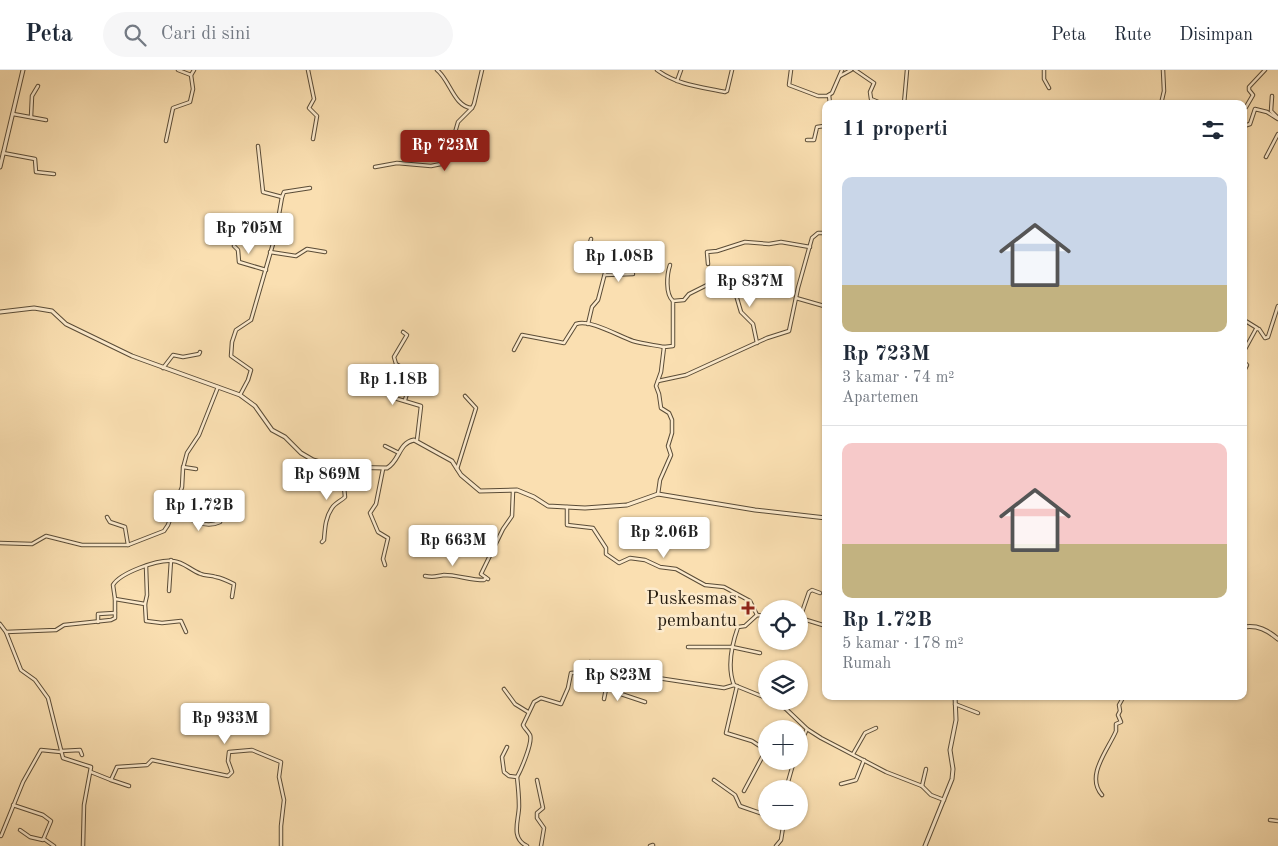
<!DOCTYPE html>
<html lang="id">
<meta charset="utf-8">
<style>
:root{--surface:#fff;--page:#f6f6f7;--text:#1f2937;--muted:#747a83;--line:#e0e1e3;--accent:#8f2418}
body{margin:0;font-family:"Old Standard TT",serif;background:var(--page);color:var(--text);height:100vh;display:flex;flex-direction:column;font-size:19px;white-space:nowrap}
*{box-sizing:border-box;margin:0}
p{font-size:16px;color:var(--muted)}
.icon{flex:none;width:28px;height:28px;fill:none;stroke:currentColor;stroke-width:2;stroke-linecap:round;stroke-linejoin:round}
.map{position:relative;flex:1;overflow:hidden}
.details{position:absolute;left:822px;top:30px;width:425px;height:600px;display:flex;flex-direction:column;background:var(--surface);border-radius:10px;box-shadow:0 1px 4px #0004}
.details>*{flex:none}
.buttons{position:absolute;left:758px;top:530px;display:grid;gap:10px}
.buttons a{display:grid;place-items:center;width:50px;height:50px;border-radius:50%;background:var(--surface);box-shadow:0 1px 4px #0004;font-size:25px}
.price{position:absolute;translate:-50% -42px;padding:0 11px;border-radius:5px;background:#fff;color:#222;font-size:16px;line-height:32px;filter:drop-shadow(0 1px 2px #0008)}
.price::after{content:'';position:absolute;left:50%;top:30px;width:15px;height:11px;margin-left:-8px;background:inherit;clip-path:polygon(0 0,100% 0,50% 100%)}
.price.on{background:var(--accent);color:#fff}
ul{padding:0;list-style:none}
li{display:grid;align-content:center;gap:10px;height:265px;padding:0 20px}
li+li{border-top:1px solid var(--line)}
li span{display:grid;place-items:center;height:155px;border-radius:10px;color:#555}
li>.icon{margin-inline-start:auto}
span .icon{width:90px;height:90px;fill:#fffc;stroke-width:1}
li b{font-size:21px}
h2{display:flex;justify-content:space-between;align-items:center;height:60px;padding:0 20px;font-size:21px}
header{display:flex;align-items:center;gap:30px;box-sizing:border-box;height:70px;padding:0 25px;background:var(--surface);border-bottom:1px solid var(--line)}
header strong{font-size:24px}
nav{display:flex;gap:28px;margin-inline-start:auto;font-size:18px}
.search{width:350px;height:45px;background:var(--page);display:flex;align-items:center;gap:12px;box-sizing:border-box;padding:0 18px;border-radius:28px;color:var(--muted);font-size:19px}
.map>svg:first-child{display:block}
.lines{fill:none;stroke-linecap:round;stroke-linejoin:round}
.minor-casing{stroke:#5a4c37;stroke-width:4.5}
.tertiary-casing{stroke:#5a4c37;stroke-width:5}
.minor{stroke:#fceacc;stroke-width:2.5}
.tertiary{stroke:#fceacc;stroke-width:3}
.poi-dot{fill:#8f2418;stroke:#fceacc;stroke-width:2}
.labels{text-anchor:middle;stroke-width:5;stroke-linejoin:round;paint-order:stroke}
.poi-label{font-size:19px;fill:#251b0e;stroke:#fceacc;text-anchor:end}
</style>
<header>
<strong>Peta</strong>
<div class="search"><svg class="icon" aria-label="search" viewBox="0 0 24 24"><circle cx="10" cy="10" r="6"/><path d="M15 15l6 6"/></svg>Cari di sini</div>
<nav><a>Peta</a><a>Rute</a><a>Disimpan</a></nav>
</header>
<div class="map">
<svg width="1278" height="776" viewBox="0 0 1278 776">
<rect width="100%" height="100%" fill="#fadfb1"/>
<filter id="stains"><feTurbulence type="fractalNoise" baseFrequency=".004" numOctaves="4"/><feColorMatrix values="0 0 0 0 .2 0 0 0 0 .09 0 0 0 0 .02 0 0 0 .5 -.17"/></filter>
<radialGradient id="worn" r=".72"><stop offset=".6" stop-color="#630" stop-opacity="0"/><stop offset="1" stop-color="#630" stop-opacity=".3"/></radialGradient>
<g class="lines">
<defs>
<g id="minor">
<polyline points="178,0 191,5"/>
<polyline points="308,0 314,29 309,38 317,46 313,69"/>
<path d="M437,0C450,10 454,37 472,38L474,34L482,0"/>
<path d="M657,0C677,15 701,17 725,22L727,21L732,0"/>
<polyline points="791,0 789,15 818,26 827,26 832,23 842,0"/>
<polyline points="855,0 874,13 870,22 871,29 883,34"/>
<polyline points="1044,0 1044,9 1049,18"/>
<polyline points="840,6 851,0"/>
<polyline points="677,11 681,0"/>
<polyline points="829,25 830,34"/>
<polyline points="1272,26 1271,41 1278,48"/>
<polyline points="904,34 907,0"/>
<polyline points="1161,34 1164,21 1163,0"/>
<polyline points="1246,37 1253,25 1249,20 1249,17 1265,0"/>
<polyline points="13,44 46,50"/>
<polyline points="31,47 32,26 38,16"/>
<polyline points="1244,56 1250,54 1255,39 1267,42 1278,49"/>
<polyline points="807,70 814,70 817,57 824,56 826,53"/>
<polyline points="166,71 173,38 190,32 193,19 191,5 194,0"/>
<polyline points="3,83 35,89 36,102 54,104"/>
<polyline points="1266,87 1278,64"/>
<polyline points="375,97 397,93 431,96 441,94 450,80 458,52 472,38"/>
<polyline points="282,127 284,122 310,118"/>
<polyline points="234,176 238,180 239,192 266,200"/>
<polyline points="270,182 296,186 307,179 325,182"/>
<polyline points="708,194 707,182 717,181 745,172 769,174 781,172 810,177"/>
<path d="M670,195C667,204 665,224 673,231"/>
<polyline points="605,205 633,204"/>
<polyline points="726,221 736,225 741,242 753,254 757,273"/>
<polyline points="796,228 824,236"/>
<polyline points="1244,250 1257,258"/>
<polyline points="588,254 592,237 598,230 605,203 601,196 590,189 587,184 591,169"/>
<polyline points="403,262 407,265 394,287 396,294 413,304 405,330"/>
<path d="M514,280L522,265L564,273L576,254C591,249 618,266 633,271C643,274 654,275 664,277"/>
<polyline points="1244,281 1256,259 1259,259 1265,268 1268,267 1278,236"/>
<polyline points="1244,292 1247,295 1244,301"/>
<polyline points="163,298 173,285 183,287 199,284 200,282"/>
<polyline points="353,311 383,320 391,327 421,336 417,370"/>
<polyline points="658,311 686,305 767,268 789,261 798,218 812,168 818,163 826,163"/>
<polyline points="240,325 248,310 251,300 231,286 232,272 236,260 251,250 275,167 282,127 263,122 258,76"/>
<polyline points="385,376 399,383"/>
<polyline points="183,397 196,399"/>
<polyline points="383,399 376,434 370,443 378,462 388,468 383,489 385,495"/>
<polyline points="457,399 476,338 465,326"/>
<polyline points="658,424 660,410 671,385 668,376 672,363 672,350 669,343 661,338 659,324 656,316 661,302 664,277 673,276 673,231 684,230 689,224 719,209"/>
<path d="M161,436L172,443L178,441C190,450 205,459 220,452"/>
<polyline points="567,437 567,455 593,458 606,478 606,484 619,493 630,488 645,490 660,497 676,499 705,515 724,517 750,531 757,545"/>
<polyline points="107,447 110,452 125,457 128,475"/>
<path d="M322,472L324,470C325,459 325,448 332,438C335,433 341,431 345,427L344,417L347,397"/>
<polyline points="0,473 32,474 46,466 82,475 128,475 164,461 168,455 182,417 183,398 187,383 199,365 218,317"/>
<path d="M425,506C435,508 436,506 444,505C457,505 470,510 484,510L486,508"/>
<polyline points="488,509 481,504 503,459 512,446 513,421"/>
<polyline points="169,521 171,490"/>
<path d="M115,529L113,515C120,503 158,489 173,491C184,492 190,500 201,504C205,506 211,505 216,507C222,508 228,511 234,514L232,527"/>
<polyline points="145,534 147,525 146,496"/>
<path d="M766,546L757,545L745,556L738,557C732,574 727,597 734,615L766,628"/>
<polyline points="800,548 809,522 812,520 820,523"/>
<polyline points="800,548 826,556"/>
<polyline points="98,552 98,544 115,543"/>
<polyline points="0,554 6,562 21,600 35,610 48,628 63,688 91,697 84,735 83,776"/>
<polyline points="6,562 56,560 64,555 111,550 115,548 115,529 145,534 146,551 162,553 181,551 186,562"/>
<polyline points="688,577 732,577 760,583"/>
<polyline points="613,610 621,624 645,632"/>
<polyline points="737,616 726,663 752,671 766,680 744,721"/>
<polyline points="504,619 515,634 528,642"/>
<polyline points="604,629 607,614 618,602"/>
<polyline points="773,631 786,639 807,659 821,668 886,702 922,716 931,725 944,730"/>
<polyline points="955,634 978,643"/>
<polyline points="799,676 807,659"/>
<path d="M507,677L502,687L504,702L509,706L517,707C518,716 519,726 519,736C519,750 510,768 527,776"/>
<polyline points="61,681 80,680 82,685"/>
<polyline points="853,684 865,663 876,658"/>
<polyline points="91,702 111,710 117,697 147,695 152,690 228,706 232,702 228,691 229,682 252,680 281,692 279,707 284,730 281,756 281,776"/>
<path d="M517,707C521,700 533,672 530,665C528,661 524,658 523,655L534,632L541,628L561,634L568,618L571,603L585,602L590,592L618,602L724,618L734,615"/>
<polyline points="111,710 129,716"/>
<polyline points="537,710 543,738 537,743 537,748 544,758 541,776"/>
<polyline points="714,710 735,725 740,736 766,745"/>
<polyline points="841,714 856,710 864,690"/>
<polyline points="922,716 926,699"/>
<polyline points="786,719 794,691"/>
<path d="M1102,725C1085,706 1108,680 1116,661V654L1121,652L1118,645L1120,641L1119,635L1124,626"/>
<polyline points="13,735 43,745 51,751 43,770 30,767 20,760"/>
<polyline points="1270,750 1278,751"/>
<polyline points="1,766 23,712 41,680 61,682"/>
<polyline points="44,769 54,776"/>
<polyline points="650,776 653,775"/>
<polyline points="776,776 781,770 784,751"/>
</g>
<g id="tertiary">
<polyline points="0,97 23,0"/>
<path d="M0,242L34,238L52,241L66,254L132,286L240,325L255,336L272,360L285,367L301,383L313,390L337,397L387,398C400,391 398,373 414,370L452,391L461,405L480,421L517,420L534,427L548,436L585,438L627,435L658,424L755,440L826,448"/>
<path d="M1244,557C1258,555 1267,560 1278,569"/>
<polyline points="925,776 952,709 953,699 950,680 956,650 955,626"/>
</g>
</defs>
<!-- minor casing -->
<use href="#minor" class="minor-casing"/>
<!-- tertiary casing -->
<use href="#tertiary" class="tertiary-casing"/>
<!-- minor -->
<use href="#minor" class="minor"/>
<!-- tertiary -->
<use href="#tertiary" class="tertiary"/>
</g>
<!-- markers -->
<path class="poi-dot" d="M745.5 530.5h5v5h5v5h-5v5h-5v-5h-5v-5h5z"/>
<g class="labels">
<!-- poi labels -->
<g class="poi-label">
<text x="737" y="534">Puskesmas<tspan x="737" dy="22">pembantu</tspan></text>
</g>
</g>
<rect width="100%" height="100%" filter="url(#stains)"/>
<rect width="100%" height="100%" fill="url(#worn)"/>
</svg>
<div class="buttons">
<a><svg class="icon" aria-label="locate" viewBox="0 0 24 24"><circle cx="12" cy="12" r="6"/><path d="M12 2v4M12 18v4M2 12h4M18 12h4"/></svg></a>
<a><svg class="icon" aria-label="layers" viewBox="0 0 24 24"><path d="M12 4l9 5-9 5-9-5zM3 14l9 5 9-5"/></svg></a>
<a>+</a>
<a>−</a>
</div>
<b class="price on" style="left:445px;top:102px">Rp 723M</b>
<b class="price" style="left:249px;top:185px">Rp 705M</b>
<b class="price" style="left:619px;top:213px">Rp 1.08B</b>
<b class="price" style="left:750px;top:238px">Rp 837M</b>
<b class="price" style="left:393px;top:336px">Rp 1.18B</b>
<b class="price" style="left:327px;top:431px">Rp 869M</b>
<b class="price" style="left:199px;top:462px">Rp 1.72B</b>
<b class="price" style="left:664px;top:489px">Rp 2.06B</b>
<b class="price" style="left:453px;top:497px">Rp 663M</b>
<b class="price" style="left:618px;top:632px">Rp 823M</b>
<b class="price" style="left:225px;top:675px">Rp 933M</b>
<section class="details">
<h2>11 properti<svg class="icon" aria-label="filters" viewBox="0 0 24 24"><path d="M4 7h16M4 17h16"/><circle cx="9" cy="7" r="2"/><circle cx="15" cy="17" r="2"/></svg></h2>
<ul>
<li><span style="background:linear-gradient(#c9d6e8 70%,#c2b280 0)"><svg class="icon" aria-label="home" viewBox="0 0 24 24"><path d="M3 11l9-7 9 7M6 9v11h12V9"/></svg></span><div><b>Rp 723M</b><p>3 kamar · 74 m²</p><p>Apartemen</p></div></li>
<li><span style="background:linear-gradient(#f6c9c9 65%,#c2b280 0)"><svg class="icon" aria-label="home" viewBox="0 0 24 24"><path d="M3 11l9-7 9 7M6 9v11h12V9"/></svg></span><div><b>Rp 1.72B</b><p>5 kamar · 178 m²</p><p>Rumah</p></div></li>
</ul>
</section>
</div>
